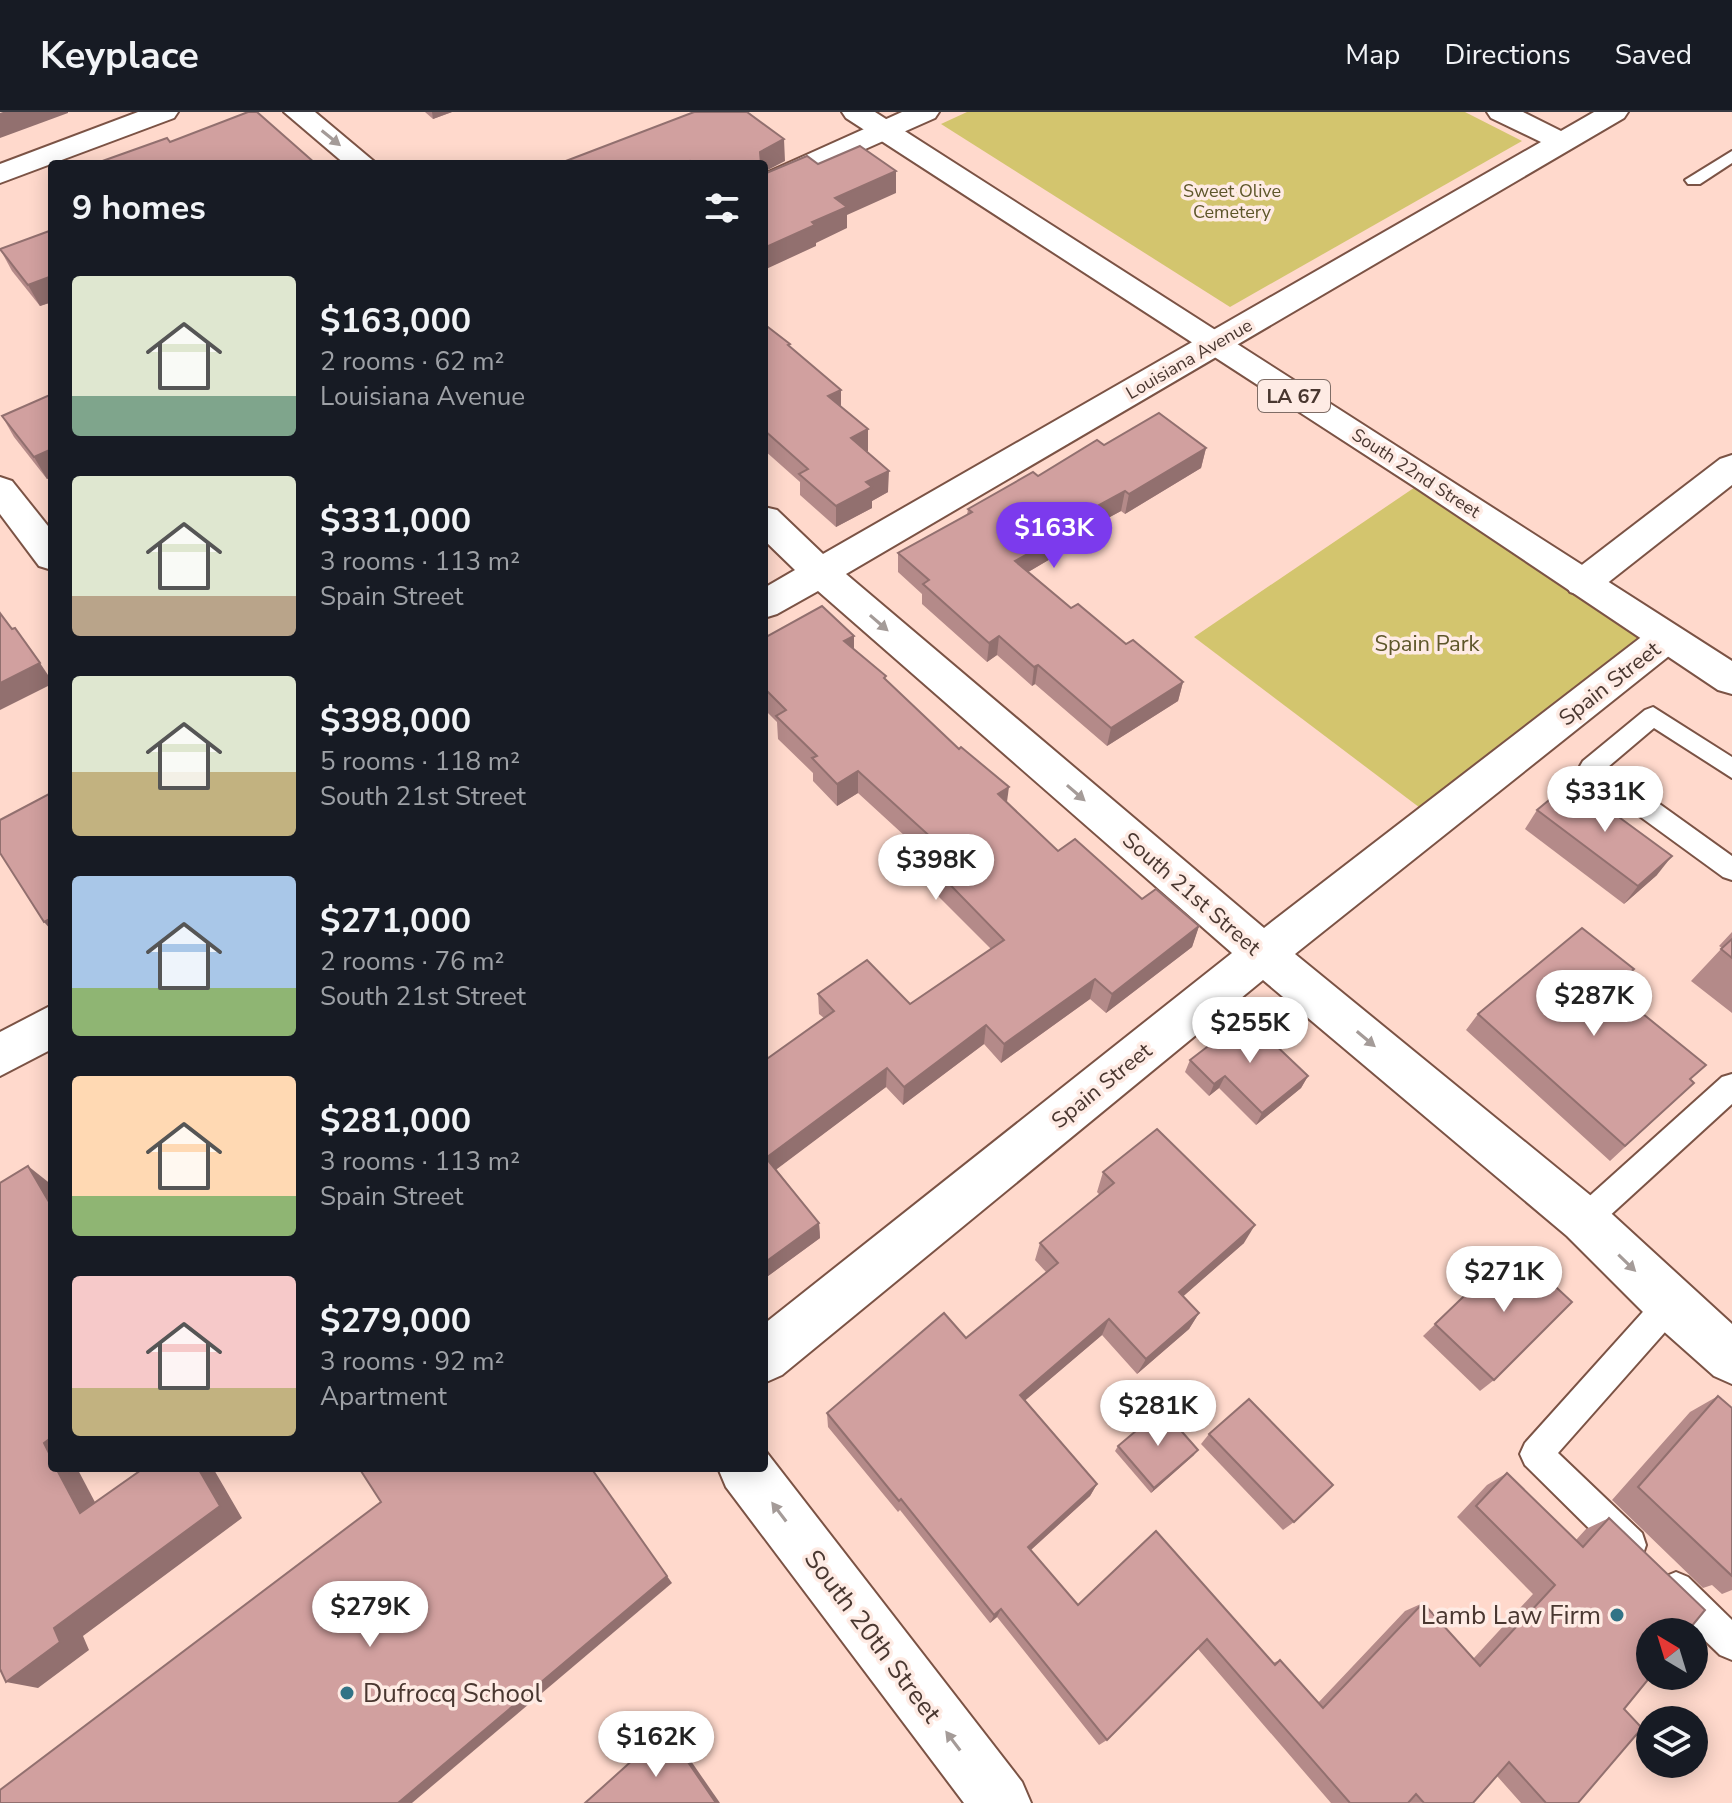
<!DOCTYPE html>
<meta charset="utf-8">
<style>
:root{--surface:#171b24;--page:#242831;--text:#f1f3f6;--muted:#9ea1a6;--line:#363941;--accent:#7c3aed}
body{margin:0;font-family:"Nunito Sans",sans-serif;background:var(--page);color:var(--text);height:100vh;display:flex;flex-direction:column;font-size:30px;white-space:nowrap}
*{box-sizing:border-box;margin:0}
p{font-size:26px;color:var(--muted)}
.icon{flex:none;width:44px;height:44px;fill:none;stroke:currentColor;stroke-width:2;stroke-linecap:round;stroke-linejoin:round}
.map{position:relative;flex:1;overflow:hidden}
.panel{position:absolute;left:48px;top:48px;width:720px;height:1312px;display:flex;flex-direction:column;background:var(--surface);border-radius:8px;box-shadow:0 4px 20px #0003}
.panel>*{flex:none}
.needle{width:52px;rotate:322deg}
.tools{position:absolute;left:1636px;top:1506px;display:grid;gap:16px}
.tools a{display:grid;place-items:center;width:72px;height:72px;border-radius:50%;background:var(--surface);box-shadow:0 4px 20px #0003;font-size:40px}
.price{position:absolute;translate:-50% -68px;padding:0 18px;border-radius:28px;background:#fff;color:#222;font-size:26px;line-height:52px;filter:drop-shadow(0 2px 4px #0008)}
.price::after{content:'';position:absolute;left:50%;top:48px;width:24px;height:18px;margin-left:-12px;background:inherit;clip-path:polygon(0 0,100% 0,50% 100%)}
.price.current{background:var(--accent);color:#fff}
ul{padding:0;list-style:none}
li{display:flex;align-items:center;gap:24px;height:200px;padding:0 24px}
li span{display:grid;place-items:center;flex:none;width:224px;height:160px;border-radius:8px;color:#555}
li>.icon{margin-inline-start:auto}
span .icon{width:96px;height:96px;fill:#fffc;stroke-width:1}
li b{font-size:34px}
h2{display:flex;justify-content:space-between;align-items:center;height:96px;padding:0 24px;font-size:34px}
header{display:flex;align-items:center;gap:48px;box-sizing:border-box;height:112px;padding:0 40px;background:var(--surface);border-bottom:2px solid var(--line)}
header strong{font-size:38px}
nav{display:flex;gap:44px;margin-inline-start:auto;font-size:28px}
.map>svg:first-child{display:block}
.green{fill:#d3c56e}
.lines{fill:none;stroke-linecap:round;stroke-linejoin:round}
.service-casing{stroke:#7b5345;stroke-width:4}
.minor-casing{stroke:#7b5345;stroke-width:4}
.tertiary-casing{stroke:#7b5345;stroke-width:4}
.primary-casing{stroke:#7b5345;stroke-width:4}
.service{fill:#fff;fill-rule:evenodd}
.minor{fill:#fff;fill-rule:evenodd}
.tertiary{fill:#fff;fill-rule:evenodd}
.primary{fill:#fff;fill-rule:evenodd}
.wall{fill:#b48a89}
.shaded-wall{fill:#92706f}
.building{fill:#d1a09f;stroke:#92706f;stroke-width:2}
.oneway{fill:#a49b98}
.poi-dot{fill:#327386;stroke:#feebe4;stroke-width:3}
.labels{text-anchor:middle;stroke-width:7;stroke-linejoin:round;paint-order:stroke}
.far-park-label{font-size:18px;fill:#5d562a;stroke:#feebe4}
.far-street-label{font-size:18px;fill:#493730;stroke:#feebe4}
.shield{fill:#feebe4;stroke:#7f6d66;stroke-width:2}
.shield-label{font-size:20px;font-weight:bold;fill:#493730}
.park-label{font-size:22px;fill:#5d562a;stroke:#feebe4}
.street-label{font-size:22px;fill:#493730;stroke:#feebe4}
.near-poi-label{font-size:26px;fill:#493730;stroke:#feebe4;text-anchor:end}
.near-street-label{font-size:26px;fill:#493730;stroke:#feebe4}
</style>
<header>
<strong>Keyplace</strong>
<nav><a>Map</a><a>Directions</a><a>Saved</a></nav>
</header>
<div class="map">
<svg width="1732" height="1691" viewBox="0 0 1732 1691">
<rect width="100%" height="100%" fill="#ffd9cc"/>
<!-- green -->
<g class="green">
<polygon points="967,0 1465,0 1522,29 1230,195 941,12"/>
<polygon points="1427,367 1666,526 1436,708 1194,525"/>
</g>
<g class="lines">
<defs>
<g id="service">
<polygon points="1732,39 1732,51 1700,72 1688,72 1685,68"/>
<polygon points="1653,595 1732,645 1732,666 1654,616 1608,655 1732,744 1732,768 1723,765 1583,663 1579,656 1583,649 1645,598"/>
<polygon points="1732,962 1732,992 1594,1118 1584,1122 1574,1118 1570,1108 1574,1098 1722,965"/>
<polygon points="1670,1177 1681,1182 1685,1192 1681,1202 1558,1341 1642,1421 1646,1433 1642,1445 1630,1449 1618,1445 1525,1353 1520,1342 1525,1331 1659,1182"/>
<polygon points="1676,1460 1688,1465 1732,1508 1732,1548 1720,1543 1664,1489 1659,1477 1664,1465"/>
</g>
<g id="minor">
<polygon points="284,0 315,0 377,52 345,52"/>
<polygon points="902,0 939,0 935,6 764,82 764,62"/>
<polygon points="1487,0 1523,0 1561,19 1594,0 1628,0 1624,6 846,462 1264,816 1653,516 1666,512 1679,516 1685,526 1679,536 1295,842 1601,1092 1732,1212 1732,1272 1714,1264 1652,1209 1567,1124 1263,868 782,1263 764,1271 764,1212 1232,841 818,479 777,502 764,506 764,476 795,458 764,428 764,395 777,398 823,442 1541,30 1491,6"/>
<polygon points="1732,343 1732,373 1596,480 1583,484 1570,480 1565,471 1570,462 1720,347"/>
<polygon points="0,365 12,369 52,419 52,458 39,454 0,402"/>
<polygon points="52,893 52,937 0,964 0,920"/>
<polygon points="764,1337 1022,1670 1031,1691 964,1691 726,1375 718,1356 764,1356"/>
</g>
<polygon id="tertiary" points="138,0 178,0 174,6 0,71 0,52"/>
<polygon id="primary" points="842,0 875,0 1732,549 1732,582 1718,578 1415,375 846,6"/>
</defs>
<!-- service casing -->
<use href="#service" class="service-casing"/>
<!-- minor casing -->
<use href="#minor" class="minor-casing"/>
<!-- tertiary casing -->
<use href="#tertiary" class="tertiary-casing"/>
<!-- primary casing -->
<use href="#primary" class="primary-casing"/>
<!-- service -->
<use href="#service" class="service"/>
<!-- minor -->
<use href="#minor" class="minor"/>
<!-- tertiary -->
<use href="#tertiary" class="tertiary"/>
<!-- primary -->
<use href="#primary" class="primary"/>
</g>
<!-- wall -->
<g class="wall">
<polygon points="425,0 452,0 433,7"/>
<polygon points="52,118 52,190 40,194 12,159 0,137"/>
<polygon points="764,212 790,235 841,278 841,295 868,317 868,339 866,340 888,380 872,389 872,396 836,415 800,383 800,370 764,338"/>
<polygon points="52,282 52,364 47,367 14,325 2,304"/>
<polygon points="1104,333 1206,336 1201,356 1125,402 1121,399 1058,433 1057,443 1028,460 1071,496 1183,570 1178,589 1107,634 1035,572 1032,574 997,543 987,550 922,492 922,482 898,460 898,441 967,403 968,397"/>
<polygon points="854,524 854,537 1007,691 1058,739 1142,787 1199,814 1192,835 1106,901 1090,887 1001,951 984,932 903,993 886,975 776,1057 819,1111 820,1126 764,1167 764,949 824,906 819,902 818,882 910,892 991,837 925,771 927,749 930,747 858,681 837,694 813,669 813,661 778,627 777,610 764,597 764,526"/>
<polygon points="1537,698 1657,763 1624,792 1525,717"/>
<polygon points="1732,820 1732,901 1691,869 1722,836 1719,834"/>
<polygon points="1634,857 1614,878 1694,971 1610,1049 1466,918 1478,902"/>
<polygon points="1190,948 1308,964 1301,976 1256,1013 1219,976 1209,984 1185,960"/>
<polygon points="1103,1060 1244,1131 1183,1184 1199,1201 1189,1217 1137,1262 1102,1223 1025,1288 1097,1372 1090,1384 1031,1438 1078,1493 1156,1419 1273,1551 1280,1548 1318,1591 1405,1499 1423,1491 1473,1547 1533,1482 1457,1405 1487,1373 1507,1361 1576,1428 1586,1417 1609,1406 1624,1597 1578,1691 1521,1691 1497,1664 1473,1691 1331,1691 1198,1537 1107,1628 1099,1633 997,1505 990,1511 900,1398 898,1400 828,1315 827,1301 966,1226 1046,1160 1035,1148 1040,1131 1100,1083 1097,1080"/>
<polygon points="1514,1136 1494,1268 1480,1279 1423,1224"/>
<polygon points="1718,1284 1732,1296 1732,1478 1722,1482 1712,1473 1703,1476 1612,1388 1690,1300"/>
<polygon points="1209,1322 1294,1410 1283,1418 1201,1332"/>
<polygon points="1118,1334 1194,1343 1151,1381 1115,1339"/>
</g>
<!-- shaded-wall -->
<g class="shaded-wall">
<polygon points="3,0 68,0 68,1 0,26 0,1"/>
<polygon points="432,0 452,0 433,7"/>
<polygon points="784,27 785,49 764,60 764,52 760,52 760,40"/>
<polygon points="896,59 896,81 847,103 847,116 816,131 816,134 764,158 764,136 812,110 835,86"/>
<polygon points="52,164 52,190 40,194 28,173"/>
<polygon points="841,278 841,299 828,284"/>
<polygon points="868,317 868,339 851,348 851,326"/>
<polygon points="1206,336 1201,356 1125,402 1129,382"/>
<polygon points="52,337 52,364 47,367 34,345"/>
<polygon points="889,359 888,380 872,389 872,396 836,415 836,394 866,370"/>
<polygon points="1125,379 1121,399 1058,433 1057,443 1013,469 1015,449 1053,418"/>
<polygon points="854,524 854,547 844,529"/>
<polygon points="999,524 997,543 987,550 989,531"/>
<polygon points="40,551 52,569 52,572 0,598 0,571"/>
<polygon points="1038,553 1035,572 1032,574 1034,555"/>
<polygon points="1183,570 1178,589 1107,634 1111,616"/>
<polygon points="858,659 858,681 837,694 837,672"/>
<polygon points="1009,675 1006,697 998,682"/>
<polygon points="1672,744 1657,763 1624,792 1638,774"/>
<polygon points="52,806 52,819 44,810"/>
<polygon points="1199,814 1192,835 1106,901 1112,882"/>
<polygon points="1634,857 1619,874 1597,893 1611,876"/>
<polygon points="1095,867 1090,887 1001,951 1004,932"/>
<polygon points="986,913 984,932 903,993 904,975"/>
<polygon points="887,956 886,975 769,1063 766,1046"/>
<polygon points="1225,964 1219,976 1209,984 1214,972"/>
<polygon points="1308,964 1301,976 1256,1013 1262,1001"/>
<polygon points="28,1054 52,1073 52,1095"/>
<polygon points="819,1111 820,1126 764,1167 764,1151"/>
<polygon points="1255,1113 1244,1131 1170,1196 1179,1180"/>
<polygon points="1199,1201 1189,1217 1137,1262 1146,1247"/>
<polygon points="1109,1207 1102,1223 1015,1297 1020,1283"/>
<polygon points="52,1325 52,1347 44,1331"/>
<polygon points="1198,1338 1194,1343 1151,1381 1154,1376"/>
<polygon points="56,1356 77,1356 107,1413 80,1401"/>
<polygon points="198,1356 213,1356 242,1406 83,1524 89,1538 38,1576 6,1570"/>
<polygon points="1097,1372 1090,1384 1023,1445 1028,1435"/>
<polygon points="667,1464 672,1471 412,1691 398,1691"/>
<polygon points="1001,1497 997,1505 990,1511 994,1503"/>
<polygon points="666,1618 673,1623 720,1691 716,1691"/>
</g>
<!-- building -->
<g class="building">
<polygon points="248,0 257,0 316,52 94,52 167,26 170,30"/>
<polygon points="694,0 747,0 784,27 760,40 761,52 694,52 690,49 682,52 558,52"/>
<polygon points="860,34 896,59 835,86 847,95 812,110 815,113 764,136 764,62 807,44 818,52"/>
<polygon points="52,118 52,164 28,173 0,137"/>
<polygon points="764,212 790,232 788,233 841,278 828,284 868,317 851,326 889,359 866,370 872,375 836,394 799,362 808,357 764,318"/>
<polygon points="52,282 52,337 34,345 2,304"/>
<polygon points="1159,301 1206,336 1129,382 1125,379 1053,418 1060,424 1015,449 1071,496 1078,492 1126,532 1133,528 1183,570 1111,616 1038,553 1034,555 999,524 989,531 923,472 929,468 898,441 972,400 968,397 1033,360 1038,364 1097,328 1104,333"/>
<polygon points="822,494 854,524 844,529 886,564 884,566 959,637 961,635 1009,675 998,682 1058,739 1075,727 1142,787 1156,777 1199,814 1112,882 1095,867 1004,932 986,913 904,975 887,956 766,1046 819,1111 764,1151 764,949 834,899 818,882 867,848 910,892 1004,828 927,749 945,738 858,659 837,672 812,646 817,644 776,604 786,598 764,576 764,526"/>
<polygon points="0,501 12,517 15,516 40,551 0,571"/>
<polygon points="1571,670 1672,744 1638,774 1537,698"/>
<polygon points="49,682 52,686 52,806 44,810 0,741 0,708"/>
<polygon points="1582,816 1634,857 1611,876 1706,953 1690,967 1694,971 1625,1034 1478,902"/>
<polygon points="1732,827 1732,846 1721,837"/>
<polygon points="1246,905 1308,964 1262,1001 1225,964 1214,972 1190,948"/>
<polygon points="1157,1017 1255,1113 1179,1180 1199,1201 1146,1247 1109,1207 1020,1283 1097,1372 1028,1435 1078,1493 1156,1419 1275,1553 1280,1548 1323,1596 1423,1491 1480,1554 1555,1473 1476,1394 1507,1361 1583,1435 1609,1406 1705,1498 1687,1520 1650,1520 1651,1564 1624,1597 1642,1616 1578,1691 1546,1691 1509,1650 1473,1691 1424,1691 1416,1682 1408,1691 1350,1691 1207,1527 1107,1628 1001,1497 994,1503 901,1387 899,1389 827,1301 944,1201 966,1226 1058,1151 1040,1131 1114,1071 1103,1060"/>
<polygon points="28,1054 52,1095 52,1325 44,1331 52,1347 52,1356 56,1356 80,1401 144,1356 198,1356 220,1394 54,1516 60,1530 6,1570 0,1557 0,1071"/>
<polygon points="1514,1136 1572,1190 1494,1268 1435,1212"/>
<polygon points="1718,1284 1732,1296 1732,1464 1638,1375"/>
<polygon points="1249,1287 1333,1373 1294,1410 1209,1322"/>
<polygon points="1162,1297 1198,1338 1154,1376 1118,1334"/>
<polygon points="365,1356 591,1356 667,1464 398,1691 0,1691 0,1678 381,1390 361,1359"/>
<polygon points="666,1618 716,1691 585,1691"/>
</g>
<!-- one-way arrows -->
<defs><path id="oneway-solid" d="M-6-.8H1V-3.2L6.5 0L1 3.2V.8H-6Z" transform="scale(2)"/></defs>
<g class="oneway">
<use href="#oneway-solid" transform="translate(331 26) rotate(39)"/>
<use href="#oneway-solid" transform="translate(879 511) rotate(41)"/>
<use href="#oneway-solid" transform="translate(1076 681) rotate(41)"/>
<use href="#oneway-solid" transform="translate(1366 927) rotate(40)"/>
<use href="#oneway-solid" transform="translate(1627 1151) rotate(44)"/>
<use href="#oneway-solid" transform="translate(779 1400) rotate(-127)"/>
<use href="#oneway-solid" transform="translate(953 1629) rotate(-127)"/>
</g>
<!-- markers -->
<g class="poi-dot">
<circle cx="1617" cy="1503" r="8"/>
<circle cx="347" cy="1581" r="8"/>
</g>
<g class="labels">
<!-- far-park labels -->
<g class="far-park-label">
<text x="1232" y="85">Sweet Olive<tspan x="1232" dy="21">Cemetery</tspan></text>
</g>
<!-- far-street labels -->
<g class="far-street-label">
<text transform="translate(1189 247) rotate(-30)" y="6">Louisiana Avenue</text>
<text transform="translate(1416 361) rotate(33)" y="6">South 22nd Street</text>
</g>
<!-- shield labels -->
<rect class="shield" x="1258" y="268" width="72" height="32" rx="6"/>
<g class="shield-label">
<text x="1294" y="291">LA 67</text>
</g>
<!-- park labels -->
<g class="park-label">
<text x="1427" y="539">Spain Park</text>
</g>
<!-- street labels -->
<g class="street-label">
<text transform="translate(1609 571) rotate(-38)" y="8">Spain Street</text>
<text transform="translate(1192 781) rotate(41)" y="8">South 21st Street</text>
<text transform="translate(1101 973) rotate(-39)" y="8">Spain Street</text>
</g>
<!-- near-poi labels -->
<g class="near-poi-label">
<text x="1601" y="1512">Lamb Law Firm</text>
<text x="363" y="1590" text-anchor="start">Dufrocq School</text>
</g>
<!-- near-street labels -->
<g class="near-street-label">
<text transform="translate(873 1524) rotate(53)" y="9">South 20th Street</text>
</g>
</g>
</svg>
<div class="tools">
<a><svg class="needle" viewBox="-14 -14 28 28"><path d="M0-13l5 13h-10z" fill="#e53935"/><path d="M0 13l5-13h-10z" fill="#9ea1a6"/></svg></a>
<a><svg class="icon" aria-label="layers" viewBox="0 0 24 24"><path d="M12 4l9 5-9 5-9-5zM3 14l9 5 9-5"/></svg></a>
</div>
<b class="price current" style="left:1054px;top:458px">$163K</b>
<b class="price" style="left:1605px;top:722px">$331K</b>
<b class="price" style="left:936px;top:790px">$398K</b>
<b class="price" style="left:1594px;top:926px">$287K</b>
<b class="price" style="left:1250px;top:953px">$255K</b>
<b class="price" style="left:1504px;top:1202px">$271K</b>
<b class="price" style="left:1158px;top:1336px">$281K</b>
<b class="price" style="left:370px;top:1537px">$279K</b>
<b class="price" style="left:656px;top:1667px">$162K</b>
<section class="panel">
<h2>9 homes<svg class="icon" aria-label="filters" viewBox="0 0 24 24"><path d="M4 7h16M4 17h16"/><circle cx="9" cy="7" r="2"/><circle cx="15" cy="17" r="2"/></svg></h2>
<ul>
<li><span style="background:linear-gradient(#dfe7d0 75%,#7fa58c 0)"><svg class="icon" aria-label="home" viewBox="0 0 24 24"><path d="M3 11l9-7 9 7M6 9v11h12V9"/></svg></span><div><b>$163,000</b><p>2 rooms · 62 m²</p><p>Louisiana Avenue</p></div></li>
<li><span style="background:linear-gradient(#dfe7d0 75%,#b9a48a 0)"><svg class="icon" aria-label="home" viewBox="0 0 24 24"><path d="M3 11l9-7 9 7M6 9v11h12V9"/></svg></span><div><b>$331,000</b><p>3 rooms · 113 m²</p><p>Spain Street</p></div></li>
<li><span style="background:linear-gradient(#dfe7d0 60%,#c2b280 0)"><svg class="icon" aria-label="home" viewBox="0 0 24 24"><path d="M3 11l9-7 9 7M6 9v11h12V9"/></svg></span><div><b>$398,000</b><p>5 rooms · 118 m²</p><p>South 21st Street</p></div></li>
<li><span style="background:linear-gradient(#a9c7e8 70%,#8fb573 0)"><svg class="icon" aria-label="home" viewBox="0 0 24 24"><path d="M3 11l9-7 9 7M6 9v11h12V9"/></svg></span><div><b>$271,000</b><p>2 rooms · 76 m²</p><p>South 21st Street</p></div></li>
<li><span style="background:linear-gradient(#ffd9b3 75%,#8fb573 0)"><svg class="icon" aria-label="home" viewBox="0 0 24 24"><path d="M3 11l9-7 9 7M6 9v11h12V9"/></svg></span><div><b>$281,000</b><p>3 rooms · 113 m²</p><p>Spain Street</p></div></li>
<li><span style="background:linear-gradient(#f6c9c9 70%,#c2b280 0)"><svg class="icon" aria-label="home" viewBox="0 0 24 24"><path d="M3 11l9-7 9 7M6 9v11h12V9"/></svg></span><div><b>$279,000</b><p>3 rooms · 92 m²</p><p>Apartment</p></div></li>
</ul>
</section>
</div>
